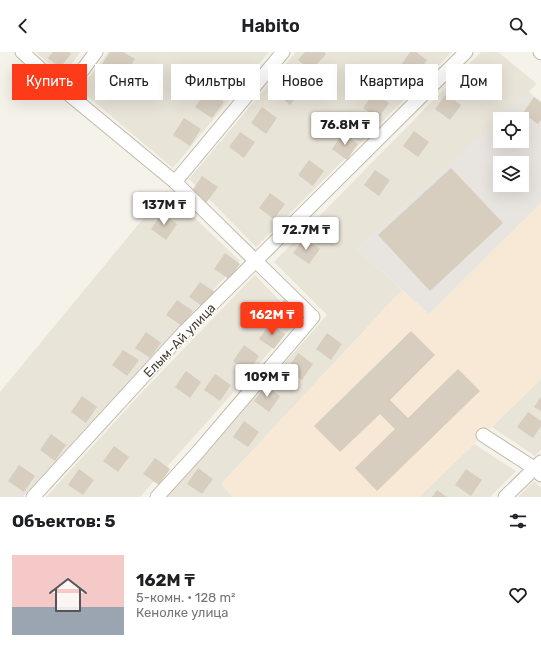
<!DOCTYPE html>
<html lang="ru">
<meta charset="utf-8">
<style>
:root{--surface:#fff;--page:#f2f2f2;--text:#202124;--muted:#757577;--accent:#fd3b19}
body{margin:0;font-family:Rubik,sans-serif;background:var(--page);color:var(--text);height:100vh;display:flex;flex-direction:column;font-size:15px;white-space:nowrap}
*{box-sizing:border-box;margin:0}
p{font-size:13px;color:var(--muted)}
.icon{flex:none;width:22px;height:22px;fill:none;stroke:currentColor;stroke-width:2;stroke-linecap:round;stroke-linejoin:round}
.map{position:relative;height:445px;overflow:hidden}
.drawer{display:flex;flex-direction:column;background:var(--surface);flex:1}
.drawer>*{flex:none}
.top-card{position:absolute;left:12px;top:12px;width:517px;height:36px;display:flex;gap:8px}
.controls{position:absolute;left:493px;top:60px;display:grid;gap:8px}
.controls a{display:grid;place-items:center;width:36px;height:36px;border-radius:0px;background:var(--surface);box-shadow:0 4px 16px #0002;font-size:20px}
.price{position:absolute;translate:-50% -34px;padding:0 9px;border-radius:4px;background:#fff;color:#222;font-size:13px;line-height:26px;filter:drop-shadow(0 1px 2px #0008)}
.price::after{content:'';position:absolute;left:50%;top:24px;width:12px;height:9px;margin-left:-6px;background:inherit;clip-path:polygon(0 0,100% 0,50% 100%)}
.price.on{background:var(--accent);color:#fff}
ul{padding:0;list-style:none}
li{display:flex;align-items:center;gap:12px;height:100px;padding:0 12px}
li span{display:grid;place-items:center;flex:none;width:112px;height:80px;border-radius:0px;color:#555}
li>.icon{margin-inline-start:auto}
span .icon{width:48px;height:48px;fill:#fffc;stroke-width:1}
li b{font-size:17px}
h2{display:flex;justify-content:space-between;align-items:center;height:48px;padding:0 12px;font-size:17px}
.tag{padding:0 14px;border-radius:0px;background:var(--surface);box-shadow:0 4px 16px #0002;font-size:14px;line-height:36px}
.tag.on{background:var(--accent);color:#fff}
header{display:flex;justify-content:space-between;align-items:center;height:52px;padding:0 12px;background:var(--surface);font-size:18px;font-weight:600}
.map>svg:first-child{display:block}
.residential{fill:#e9e4d8}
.commercial{fill:#f7e9d6}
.industrial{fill:#e8e4df;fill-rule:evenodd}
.building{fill:#d7cebf}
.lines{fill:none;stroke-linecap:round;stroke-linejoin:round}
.minor-casing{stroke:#c1baac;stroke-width:15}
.minor{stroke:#fff;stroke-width:13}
.labels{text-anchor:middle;stroke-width:3;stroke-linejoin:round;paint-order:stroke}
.street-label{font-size:13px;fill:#4a4338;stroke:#fff}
</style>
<header><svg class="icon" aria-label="back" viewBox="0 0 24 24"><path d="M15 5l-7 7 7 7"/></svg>Habito<svg class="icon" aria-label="search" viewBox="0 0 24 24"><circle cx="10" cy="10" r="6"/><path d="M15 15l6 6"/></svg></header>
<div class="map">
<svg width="541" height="445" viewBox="0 0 541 445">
<rect width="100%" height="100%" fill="#f5f2ea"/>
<!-- residential -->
<g class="residential">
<polygon points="36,0 80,0 63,24"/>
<polygon points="108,0 269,0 173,116 80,38"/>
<polygon points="296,0 452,0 256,195 189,127"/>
<polygon points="481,0 498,0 537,32 357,197 402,238 221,432 233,445 166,445 327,263 274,210"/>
<polygon points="166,139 240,209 23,445 0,445 0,340"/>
<polygon points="255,223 298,268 140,445 46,445 145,337"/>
<polygon points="541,327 541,398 535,404 492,375"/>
<polygon points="474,392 516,419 490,445 419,445"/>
<polygon points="534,429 541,436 541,445 518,445"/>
</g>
<!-- commercial -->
<polygon class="commercial" points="541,151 541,327 419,445 233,445 221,432 402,238 429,262"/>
<!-- industrial -->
<path class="industrial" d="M528,39L541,51V151L429,262L357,197ZM500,67H522V89H500ZM500,111H522V133H500Z"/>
<!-- building -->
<g class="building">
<polygon points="53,0 69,0 71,2 60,16 48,6"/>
<polygon points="110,0 123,0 135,7 123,27 101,14"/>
<polygon points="305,0 324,0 326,2 311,19 298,8"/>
<polygon points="410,0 416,0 427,8 416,24 401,13"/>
<polygon points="232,17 247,28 236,44 221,33"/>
<polygon points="472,17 488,28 476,44 461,33"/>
<polygon points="291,25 304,36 290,53 277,42"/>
<polygon points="207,38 224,50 212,66 195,55"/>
<polygon points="374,41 389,51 378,67 363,56"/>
<polygon points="446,42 461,53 450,68 435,57"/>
<polygon points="534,45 541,50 541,68 538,72 523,61"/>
<polygon points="262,55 277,66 266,82 251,71"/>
<polygon points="184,66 201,77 190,94 173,83"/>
<polygon points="414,79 429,90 418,105 403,94"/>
<polygon points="240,80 255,90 244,106 229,95"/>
<polygon points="343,81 358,92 347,108 332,97"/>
<polygon points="309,108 324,119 313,134 298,123"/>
<polygon points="451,116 503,171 430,239 378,183"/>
<polygon points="375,118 390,128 379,144 364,133"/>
<polygon points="202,124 218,135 206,151 191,140"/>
<polygon points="270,141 285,152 274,167 259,156"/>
<polygon points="162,161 177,172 166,188 151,177"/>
<polygon points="304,186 320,197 309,212 293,201"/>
<polygon points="225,201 240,212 229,227 214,217"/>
<polygon points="200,230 215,240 205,256 189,245"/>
<polygon points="177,248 193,259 182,274 166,263"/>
<polygon points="284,248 299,259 288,274 273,263"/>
<polygon points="270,271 285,282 274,297 259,287"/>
<polygon points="411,279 435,303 390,348 408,366 458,317 480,339 377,439 355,416 395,377 380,362 340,400 314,374"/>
<polygon points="146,280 161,291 150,306 135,296"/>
<polygon points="327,281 342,292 331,308 316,297"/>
<polygon points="244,293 259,304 248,320 233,309"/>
<polygon points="123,298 139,308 127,324 112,313"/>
<polygon points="298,301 313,312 302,328 287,317"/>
<polygon points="186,319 201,330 190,346 175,335"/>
<polygon points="215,322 231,333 220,349 204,338"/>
<polygon points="265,333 280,344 269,360 254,349"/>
<polygon points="82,344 97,355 86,371 71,360"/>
<polygon points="541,345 541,359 534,355"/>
<polygon points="528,360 541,369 541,374 533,386 517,375"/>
<polygon points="244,369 259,380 248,395 233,385"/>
<polygon points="51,382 66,393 55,409 40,398"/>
<polygon points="114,394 129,405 118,420 103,409"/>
<polygon points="155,406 170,417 159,433 143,422"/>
<polygon points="19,413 35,424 24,440 8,429"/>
<polygon points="198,416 213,427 202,442 187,432"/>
<polygon points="79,417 94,428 83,443 68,433"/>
<polygon points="466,417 482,428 471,444 455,433"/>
<polygon points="437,438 447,445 432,445"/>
</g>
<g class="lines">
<defs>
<g id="minor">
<polyline points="22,0 66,40 175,130 313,265 198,400 157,445"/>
<polyline points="540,0 541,1"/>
<polyline points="66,40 96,0"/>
<polyline points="175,130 283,0"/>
<polyline points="483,383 534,416 541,423"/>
<polyline points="33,445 185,279 466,0"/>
<polyline points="505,445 541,410"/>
</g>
</defs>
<!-- minor casing -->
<use href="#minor" class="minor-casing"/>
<!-- minor -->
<use href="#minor" class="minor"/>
</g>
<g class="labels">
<!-- street labels -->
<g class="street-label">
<text transform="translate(179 288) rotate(-46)" y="5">Елым-Ай улица</text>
</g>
</g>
</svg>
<div class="controls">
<a><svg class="icon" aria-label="locate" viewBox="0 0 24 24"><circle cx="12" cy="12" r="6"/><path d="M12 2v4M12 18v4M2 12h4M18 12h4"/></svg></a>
<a><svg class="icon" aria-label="layers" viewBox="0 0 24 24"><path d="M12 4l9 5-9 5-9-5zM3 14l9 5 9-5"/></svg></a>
</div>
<b class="price" style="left:345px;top:94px">76.8M ₸</b>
<b class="price" style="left:164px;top:174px">137M ₸</b>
<b class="price" style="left:306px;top:199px">72.7M ₸</b>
<b class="price on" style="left:272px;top:284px">162M ₸</b>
<b class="price" style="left:267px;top:346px">109M ₸</b>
<div class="top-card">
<a class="tag on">Купить</a>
<a class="tag">Снять</a>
<a class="tag">Фильтры</a>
<a class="tag">Новое</a>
<a class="tag">Квартира</a>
<a class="tag">Дом</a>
</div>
</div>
<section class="drawer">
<h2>Объектов: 5<svg class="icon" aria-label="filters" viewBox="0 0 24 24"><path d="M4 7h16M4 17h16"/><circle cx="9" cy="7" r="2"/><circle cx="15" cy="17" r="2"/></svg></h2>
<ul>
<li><span style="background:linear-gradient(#f6c9c9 65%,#9aa5b1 0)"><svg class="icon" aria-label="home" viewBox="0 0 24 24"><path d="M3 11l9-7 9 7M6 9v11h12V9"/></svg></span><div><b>162M ₸</b><p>5-комн. · 128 m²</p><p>Кенолке улица</p></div><svg class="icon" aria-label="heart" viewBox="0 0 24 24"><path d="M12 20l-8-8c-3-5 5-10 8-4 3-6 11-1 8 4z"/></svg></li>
</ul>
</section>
